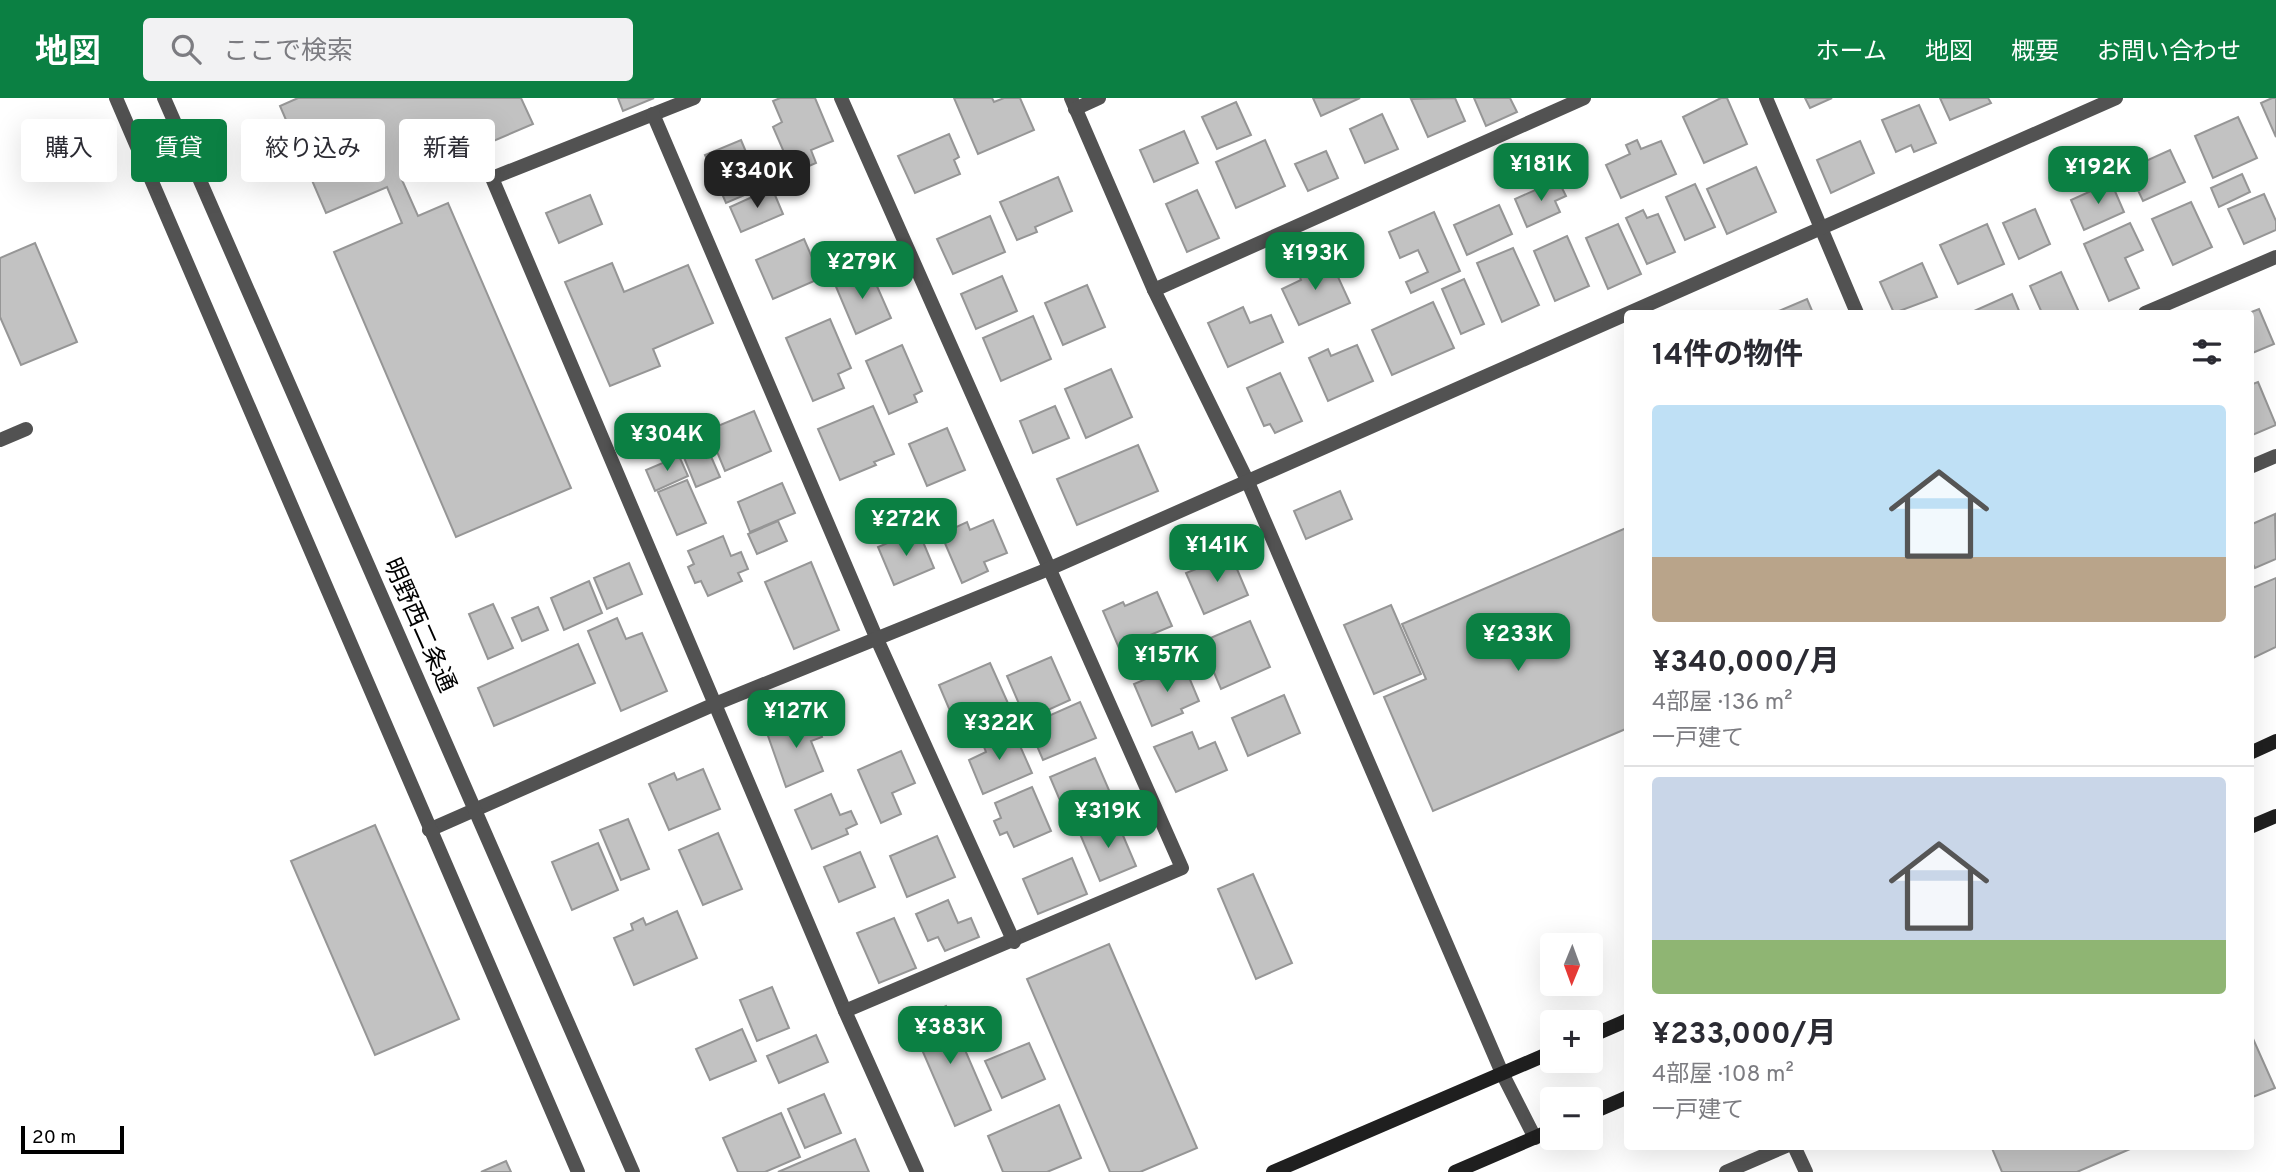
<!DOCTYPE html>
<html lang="ja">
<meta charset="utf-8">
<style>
:root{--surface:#fff;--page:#f2f2f3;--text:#2b2b33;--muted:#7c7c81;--line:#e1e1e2;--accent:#0b8043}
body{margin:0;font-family:Overpass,"Noto Sans JP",sans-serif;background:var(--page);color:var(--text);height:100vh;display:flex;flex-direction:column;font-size:26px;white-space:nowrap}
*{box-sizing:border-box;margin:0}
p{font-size:23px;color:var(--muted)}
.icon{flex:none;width:38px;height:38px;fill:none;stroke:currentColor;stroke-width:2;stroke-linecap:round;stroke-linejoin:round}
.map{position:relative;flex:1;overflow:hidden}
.drawer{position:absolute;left:1624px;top:212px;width:630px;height:840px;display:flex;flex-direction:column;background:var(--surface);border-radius:7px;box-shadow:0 7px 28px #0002}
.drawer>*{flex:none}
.banner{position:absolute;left:21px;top:21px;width:665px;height:63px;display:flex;gap:14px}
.needle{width:46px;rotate:181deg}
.tools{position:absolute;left:1540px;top:835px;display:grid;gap:14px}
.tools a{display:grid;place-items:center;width:63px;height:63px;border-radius:7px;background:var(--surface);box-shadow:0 7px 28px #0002;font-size:35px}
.scale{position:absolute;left:21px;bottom:18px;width:103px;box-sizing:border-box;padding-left:7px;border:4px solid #000;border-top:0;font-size:19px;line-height:24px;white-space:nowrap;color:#000;-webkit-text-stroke:5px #fff;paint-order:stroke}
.price{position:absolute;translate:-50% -60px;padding:0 16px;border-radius:14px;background:var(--accent);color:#fff;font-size:23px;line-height:46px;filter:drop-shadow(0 2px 4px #0008)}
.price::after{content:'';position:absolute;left:50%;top:42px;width:21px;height:16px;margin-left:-10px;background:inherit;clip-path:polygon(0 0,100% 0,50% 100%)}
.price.current{background:#222;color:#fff}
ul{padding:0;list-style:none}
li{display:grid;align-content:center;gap:14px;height:371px;padding:0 28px}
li+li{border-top:2px solid var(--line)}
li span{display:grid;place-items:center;height:217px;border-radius:7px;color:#555}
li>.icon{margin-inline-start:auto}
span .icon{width:126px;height:126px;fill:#fffc;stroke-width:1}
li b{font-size:30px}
h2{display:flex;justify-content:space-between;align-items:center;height:84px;padding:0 28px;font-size:30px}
.pill{padding:0 24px;border-radius:7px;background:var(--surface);box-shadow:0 7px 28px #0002;font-size:24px;line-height:63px}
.pill.current{background:var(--accent);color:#fff}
header{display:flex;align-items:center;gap:42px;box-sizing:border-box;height:98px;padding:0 35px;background:var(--accent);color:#fff}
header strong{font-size:33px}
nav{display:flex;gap:38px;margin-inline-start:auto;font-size:24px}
.search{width:490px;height:63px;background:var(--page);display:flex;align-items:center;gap:18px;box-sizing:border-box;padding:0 24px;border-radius:7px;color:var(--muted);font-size:26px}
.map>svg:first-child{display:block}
.building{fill:#c2c2c2;stroke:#969696;stroke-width:2}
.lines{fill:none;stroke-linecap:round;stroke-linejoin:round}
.service{stroke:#525252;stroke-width:14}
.minor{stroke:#525252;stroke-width:14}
.tertiary{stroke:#525252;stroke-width:14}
.secondary{stroke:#1f1f1f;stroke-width:14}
.labels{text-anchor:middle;stroke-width:6;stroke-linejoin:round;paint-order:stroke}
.street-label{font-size:24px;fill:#000;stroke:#fff}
</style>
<header>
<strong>地図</strong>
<div class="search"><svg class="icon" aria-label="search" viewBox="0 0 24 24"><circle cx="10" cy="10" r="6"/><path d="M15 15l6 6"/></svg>ここで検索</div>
<nav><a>ホーム</a><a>地図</a><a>概要</a><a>お問い合わせ</a></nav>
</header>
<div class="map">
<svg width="2276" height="1074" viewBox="0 0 2276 1074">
<rect width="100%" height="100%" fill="#fff"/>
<!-- building -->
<g class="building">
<polygon points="298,0 521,0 533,26 402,82 418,118 448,105 571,390 456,439 334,154 402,125 387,89 326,115 280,8"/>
<polygon points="618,0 654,0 623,13"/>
<polygon points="780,0 815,0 833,43 811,52 816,65 793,75 773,29 782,24 773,3"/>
<polygon points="954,0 992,0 994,4 1004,0 1020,0 1034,32 978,56"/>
<polygon points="1313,0 1360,0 1321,18"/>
<polygon points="1455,0 1465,23 1428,39 1411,1"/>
<polygon points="1474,0 1510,0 1517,14 1486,28"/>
<polygon points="1721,0 1727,0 1747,46 1704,65 1683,19"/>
<polygon points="1805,0 1832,0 1810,10"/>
<polygon points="1940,0 1988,0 1991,5 1950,22"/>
<polygon points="2272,0 2276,0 2276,39 2261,5"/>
<polygon points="1236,4 1251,37 1217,51 1202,19"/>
<polygon points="1919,7 1936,45 1914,54 1911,47 1896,54 1882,22"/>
<polygon points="1382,16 1398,51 1365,65 1350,31"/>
<polygon points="2238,19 2257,60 2213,80 2195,38"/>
<polygon points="1184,33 1198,65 1154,84 1140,52"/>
<polygon points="949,36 959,59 954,62 960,76 915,95 898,58"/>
<polygon points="741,42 761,90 726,105 705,57"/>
<polygon points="1265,42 1285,88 1236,110 1216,64"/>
<polygon points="1637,42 1641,51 1661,43 1676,76 1621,100 1606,67 1630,56 1626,47"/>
<polygon points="1860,43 1874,75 1831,95 1817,62"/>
<polygon points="2170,52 2185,84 2143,103 2128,71"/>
<polygon points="1326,53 1338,80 1308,93 1295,66"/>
<polygon points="1756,69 1776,114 1727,136 1707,91"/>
<polygon points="2242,76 2250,94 2219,109 2211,90"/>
<polygon points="1058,79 1072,113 1035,129 1037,134 1017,142 1000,104"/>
<polygon points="1558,82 1566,98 1555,103 1560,114 1527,129 1515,101"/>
<polygon points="2111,84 2124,114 2084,132 2071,102"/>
<polygon points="1695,86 1715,129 1685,142 1666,99"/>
<polygon points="772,90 783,116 741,134 730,109"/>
<polygon points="1197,92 1219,140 1187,154 1166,106"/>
<polygon points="2264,96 2276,123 2276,132 2244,146 2228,111"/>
<polygon points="590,97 602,126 559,145 546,115"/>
<polygon points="2191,104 2212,149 2173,167 2152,121"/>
<polygon points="1499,107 1512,136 1467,157 1454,127"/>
<polygon points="2035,111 2050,146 2019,161 2003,125"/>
<polygon points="1643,112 1647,120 1658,116 1675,154 1647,166 1626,120"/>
<polygon points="1434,114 1460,173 1411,195 1406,184 1428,174 1418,152 1400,160 1389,134"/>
<polygon points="990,118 1005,154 953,176 937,141"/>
<polygon points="2130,125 2143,152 2125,160 2139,190 2109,203 2084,146"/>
<polygon points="1618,126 1641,176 1608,191 1586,140"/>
<polygon points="1987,126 2004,166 1958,186 1940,147"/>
<polygon points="1567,138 1589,188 1555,203 1534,153"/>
<polygon points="804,141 821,180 773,201 756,162"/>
<polygon points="35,145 77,244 21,267 0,219 0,160"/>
<polygon points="1513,150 1539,207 1502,224 1477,165"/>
<polygon points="1317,158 1324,172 1333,168 1350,205 1299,227 1282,191 1301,182 1295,167"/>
<polygon points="612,165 624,194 688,167 713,225 653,251 660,268 610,288 565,184"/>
<polygon points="1922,165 1937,199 1894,215 1880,184"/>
<polygon points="869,170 891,220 856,236 834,184"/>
<polygon points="2061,174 2079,214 2042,215 2030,188"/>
<polygon points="1002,178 1017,213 976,231 961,196"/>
<polygon points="1464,181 1484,226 1461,236 1442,191"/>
<polygon points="1087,187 1105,229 1063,247 1045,205"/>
<polygon points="2012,196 2020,215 1975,215 1974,213"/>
<polygon points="1807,201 1813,215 1774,215"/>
<polygon points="1433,204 1454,250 1392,277 1372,232"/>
<polygon points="1243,209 1250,225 1271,217 1283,244 1228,269 1208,225"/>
<polygon points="2259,211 2274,246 2250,256 2249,215"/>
<polygon points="1033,218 1051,261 1001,283 983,240"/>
<polygon points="830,221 851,270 838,276 844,290 813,303 786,240"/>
<polygon points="902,247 922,293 914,297 917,304 889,316 866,263"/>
<polygon points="1357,247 1373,283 1328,303 1309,260 1328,251 1331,258"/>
<polygon points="1111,271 1132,319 1086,340 1065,291"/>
<polygon points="1280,275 1302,323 1275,335 1270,326 1264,328 1247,290"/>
<polygon points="2258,284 2276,327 2250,338 2250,287"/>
<polygon points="873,308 894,356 874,364 876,367 840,382 818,331"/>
<polygon points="1055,308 1069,340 1033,355 1020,323"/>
<polygon points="754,313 771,353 725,373 708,332"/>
<polygon points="947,330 965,372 927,388 909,346"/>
<polygon points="706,347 720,379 696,389 683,357"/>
<polygon points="1138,347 1158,393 1077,427 1057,381"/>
<polygon points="679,358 688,378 655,393 646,372"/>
<polygon points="687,382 706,425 677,437 658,394"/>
<polygon points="782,385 795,415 750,434 738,404"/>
<polygon points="1340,393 1352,421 1306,441 1294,413"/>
<polygon points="2275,416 2276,461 2255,470 2250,461 2250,427"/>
<polygon points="993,422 1007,455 984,464 988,473 962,485 941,436 967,424 970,432"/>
<polygon points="778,423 787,443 757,456 748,436"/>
<polygon points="1626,430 1628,630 1433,713 1384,599 1426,581 1402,526"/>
<polygon points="918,432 934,470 894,487 878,449"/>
<polygon points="723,438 731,458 741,454 748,471 738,475 742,483 708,498 701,483 695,485 688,469 694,466 688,453"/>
<polygon points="1231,457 1248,497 1204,516 1186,475"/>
<polygon points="811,464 839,532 794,551 765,484"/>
<polygon points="629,465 642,496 607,511 594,480"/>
<polygon points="2276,480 2276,549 2253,560 2250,491"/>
<polygon points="589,483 602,515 564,532 551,500"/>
<polygon points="1157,494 1172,528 1119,550 1103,513 1123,504 1125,508"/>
<polygon points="493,506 513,550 488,561 469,516"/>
<polygon points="1391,507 1421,576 1374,596 1344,527"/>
<polygon points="538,509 548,532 522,543 512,520"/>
<polygon points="617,520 626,541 642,535 667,593 621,613 588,533"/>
<polygon points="1250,523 1270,569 1221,591 1201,544"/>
<polygon points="578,546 595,585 494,628 478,590"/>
<polygon points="1051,559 1070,602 1026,622 1007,578"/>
<polygon points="990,565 1011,612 959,634 939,587"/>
<polygon points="1183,565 1199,603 1181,611 1183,615 1152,628 1134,586"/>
<polygon points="1284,597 1300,635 1248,658 1232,620"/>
<polygon points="1080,604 1096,640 1043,662 1028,627"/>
<polygon points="812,616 822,639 811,643 823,673 786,689 767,635"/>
<polygon points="1002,630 1009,645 1017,641 1032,675 983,696 969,662 986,654 980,639"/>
<polygon points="1192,634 1199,651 1215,644 1227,672 1176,694 1154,649"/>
<polygon points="901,653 915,685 892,695 901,716 881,725 858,672"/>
<polygon points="1095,660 1115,706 1070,726 1050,679"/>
<polygon points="703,671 720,711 669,732 649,686 674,675 677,682"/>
<polygon points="1032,689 1051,733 1014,749 1007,734 1000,737 994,723 1001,720 995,705"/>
<polygon points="831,696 840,717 851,713 857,726 846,731 848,736 812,751 795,712"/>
<polygon points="628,721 649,771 621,782 600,732"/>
<polygon points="1116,721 1136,768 1100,783 1080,736"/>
<polygon points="375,727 459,921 375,957 291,763"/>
<polygon points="718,735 742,791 703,807 679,752"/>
<polygon points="937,738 955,779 907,799 890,758"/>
<polygon points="598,745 618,792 572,812 552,764"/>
<polygon points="860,754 875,789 839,804 824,769"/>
<polygon points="1072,760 1087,796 1038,816 1023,781"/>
<polygon points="1253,776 1292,865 1256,881 1218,791"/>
<polygon points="948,802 958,825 971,820 979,839 945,853 938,839 928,843 916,816"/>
<polygon points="677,813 697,860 634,887 614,840 633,832 631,826 643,820 646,827"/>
<polygon points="894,820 916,870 879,885 857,835"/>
<polygon points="1109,846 1197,1050 1140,1074 1110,1074 1027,881"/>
<polygon points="772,889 789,930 757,943 740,902"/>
<polygon points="946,908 991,1012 955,1028 910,924"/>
<polygon points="742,931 756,963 710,982 696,951"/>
<polygon points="2250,934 2275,990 2250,1000"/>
<polygon points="816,937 828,964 779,985 767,958"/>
<polygon points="1029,945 1045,981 1002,1000 985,963"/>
<polygon points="824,996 841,1035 805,1050 788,1011"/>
<polygon points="1059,1007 1081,1060 1047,1074 1003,1074 988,1038"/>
<polygon points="781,1015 800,1059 765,1074 738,1074 723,1040"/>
<polygon points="855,1041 869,1074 778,1074"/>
<polygon points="1991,1048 2137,1048 2077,1074 2002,1074"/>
<polygon points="506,1063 511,1074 481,1074"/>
</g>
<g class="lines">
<!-- service -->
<g class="service">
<polyline points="0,342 26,331"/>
<polyline points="1794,1048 1806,1074"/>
<polyline points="1726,1074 1786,1048"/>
</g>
<!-- minor -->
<g class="minor">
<polyline points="694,0 492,80 845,913 917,1074"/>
<polyline points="841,0 1182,770 845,913"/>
<polyline points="1071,0 1154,192 1247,382 1502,975 1535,1040"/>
<polyline points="1766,0 1857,215"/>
<polyline points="1075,11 1099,0"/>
<polyline points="653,16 876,539 1014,844"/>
<polyline points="1154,192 1584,0"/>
<polyline points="2145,215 2276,159"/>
<polyline points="2250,369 2276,358"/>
<polyline points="429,732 715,606 1051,470 2116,0"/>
</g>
<!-- tertiary -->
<g class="tertiary">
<polyline points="116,0 578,1074"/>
<polyline points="164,0 633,1074"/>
</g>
<!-- secondary -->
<g class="secondary">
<polyline points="2250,655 2276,643"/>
<polyline points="2250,729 2276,718"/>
<polyline points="1591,938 1628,922"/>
<polyline points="1591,1015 1628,999"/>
<polyline points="1273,1074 1552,954"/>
<polyline points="1455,1074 1552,1032"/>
</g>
</g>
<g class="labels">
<!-- street labels -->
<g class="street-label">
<text transform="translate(420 527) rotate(66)" y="8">明野西二条通</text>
</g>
</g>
</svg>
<div class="tools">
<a><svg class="needle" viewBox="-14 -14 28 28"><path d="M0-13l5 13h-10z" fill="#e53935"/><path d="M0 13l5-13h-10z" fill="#7c7c81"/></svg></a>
<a>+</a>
<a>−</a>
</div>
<div class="scale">20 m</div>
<b class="price" style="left:1541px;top:105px">¥181K</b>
<b class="price" style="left:2098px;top:108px">¥192K</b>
<b class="price current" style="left:757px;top:112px">¥340K</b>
<b class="price" style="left:1315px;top:194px">¥193K</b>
<b class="price" style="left:862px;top:203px">¥279K</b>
<b class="price" style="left:667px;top:375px">¥304K</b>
<b class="price" style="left:906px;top:460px">¥272K</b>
<b class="price" style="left:1217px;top:486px">¥141K</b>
<b class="price" style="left:1518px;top:575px">¥233K</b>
<b class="price" style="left:1167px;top:596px">¥157K</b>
<b class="price" style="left:796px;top:652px">¥127K</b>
<b class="price" style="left:999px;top:664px">¥322K</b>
<b class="price" style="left:1108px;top:752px">¥319K</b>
<b class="price" style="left:950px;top:968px">¥383K</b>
<div class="banner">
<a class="pill">購入</a>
<a class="pill current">賃貸</a>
<a class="pill">絞り込み</a>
<a class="pill">新着</a>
</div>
<section class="drawer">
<h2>14件の物件<svg class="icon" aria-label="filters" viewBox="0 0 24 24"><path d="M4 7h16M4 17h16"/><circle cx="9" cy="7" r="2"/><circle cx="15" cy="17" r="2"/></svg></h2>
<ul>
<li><span style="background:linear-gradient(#bfe0f5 70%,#b9a48a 0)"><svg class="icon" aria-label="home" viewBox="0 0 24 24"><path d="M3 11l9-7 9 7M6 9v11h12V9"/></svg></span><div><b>¥340,000/月</b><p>4部屋 · 136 m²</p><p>一戸建て</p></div></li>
<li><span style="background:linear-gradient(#c9d6e8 75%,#8fb573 0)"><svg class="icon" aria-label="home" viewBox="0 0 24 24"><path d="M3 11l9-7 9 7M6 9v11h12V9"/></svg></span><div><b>¥233,000/月</b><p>4部屋 · 108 m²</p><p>一戸建て</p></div></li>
</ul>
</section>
</div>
